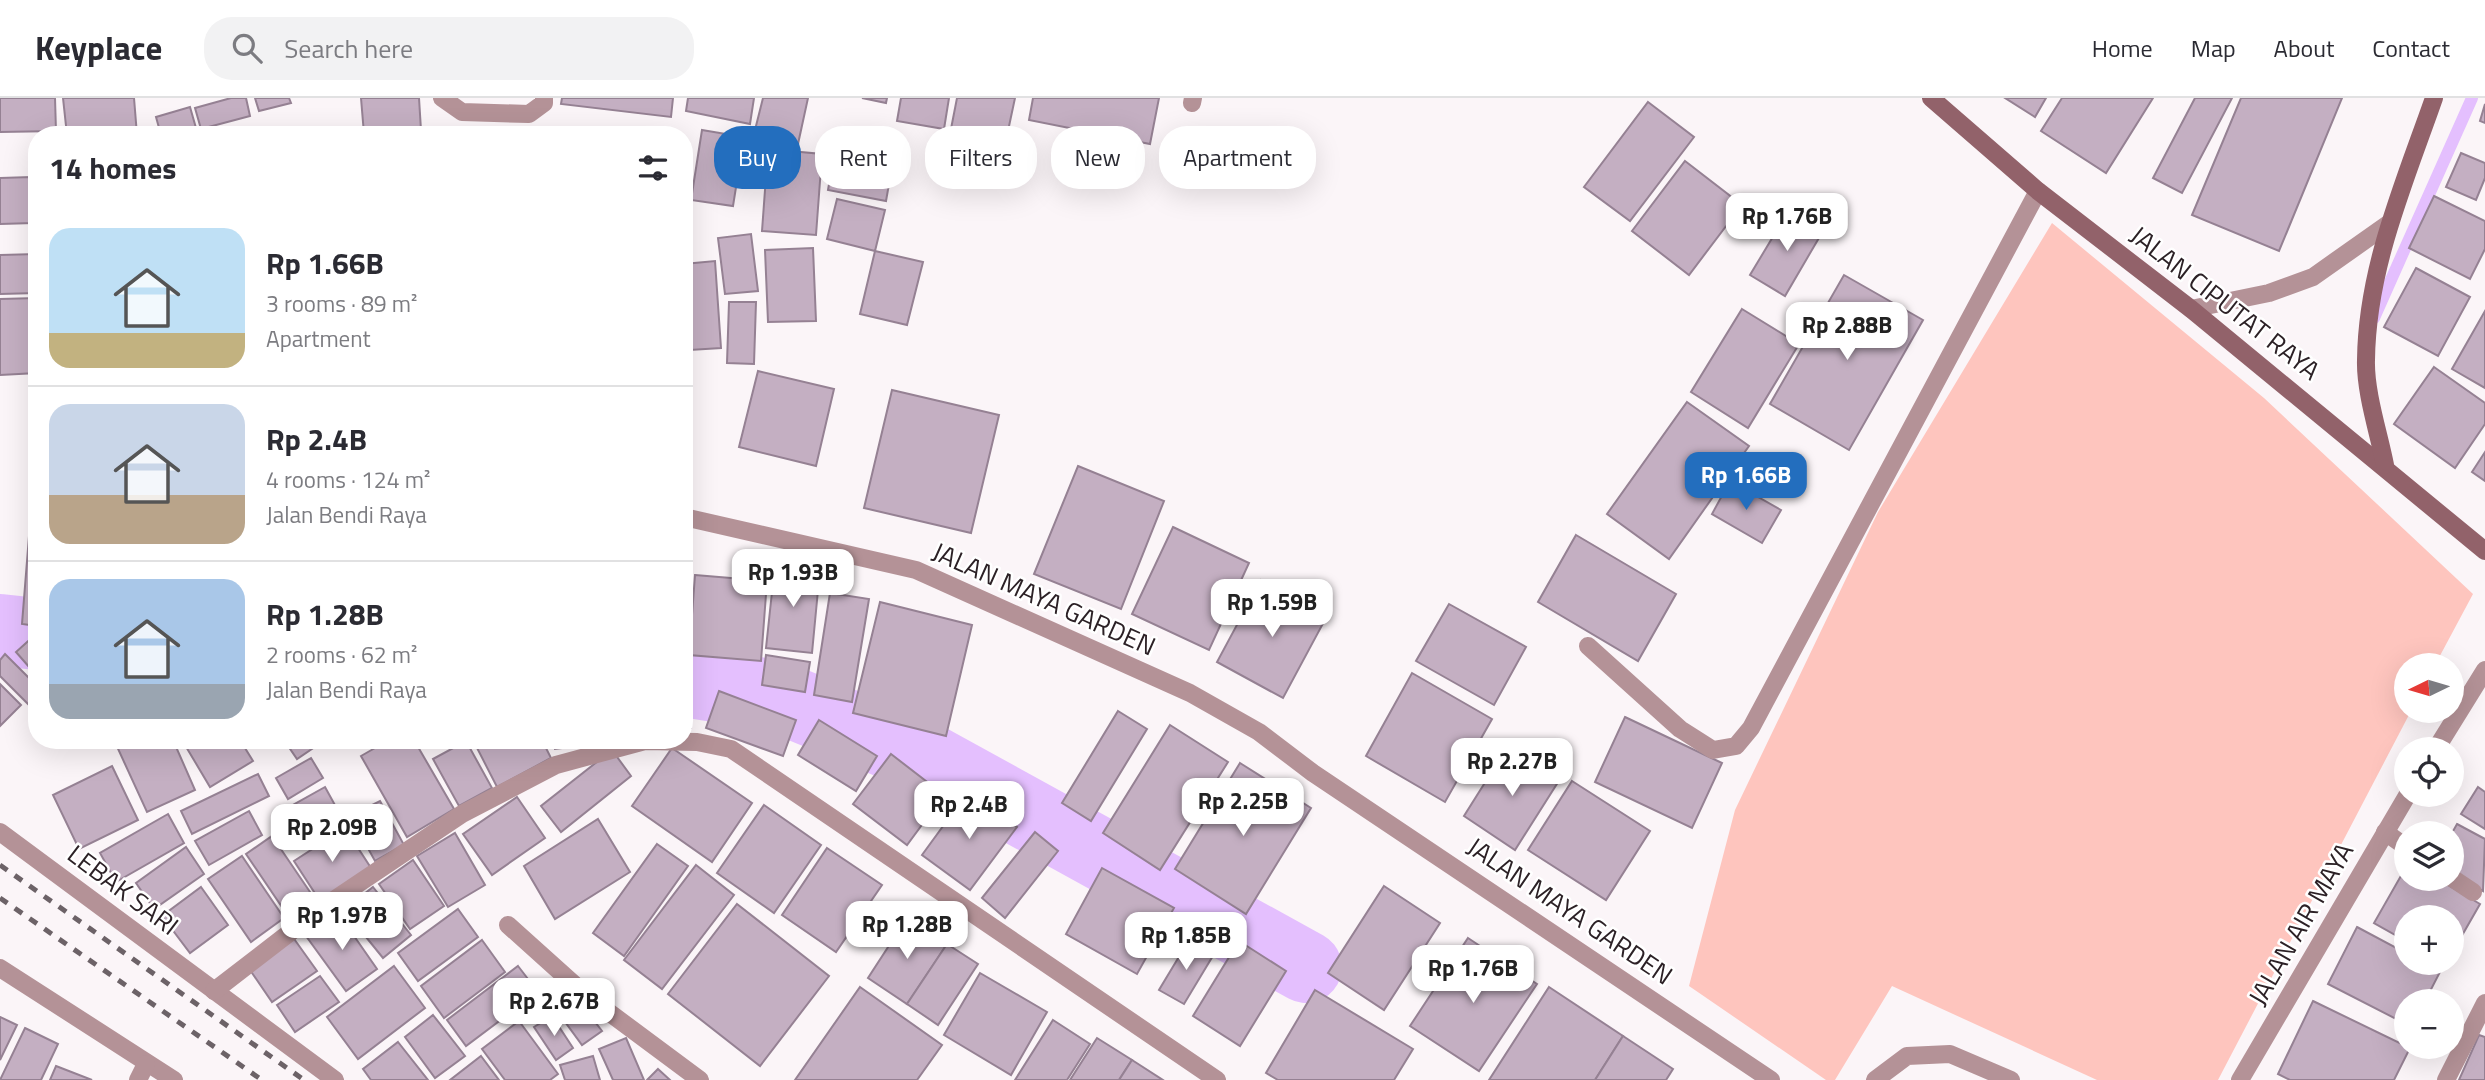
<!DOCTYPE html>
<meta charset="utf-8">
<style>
:root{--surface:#fff;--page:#f2f2f3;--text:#2b2b33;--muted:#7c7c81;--line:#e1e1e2;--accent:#236ebe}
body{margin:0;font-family:"Titillium Web",sans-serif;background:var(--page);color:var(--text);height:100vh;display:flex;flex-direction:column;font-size:26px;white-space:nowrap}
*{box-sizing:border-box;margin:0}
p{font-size:23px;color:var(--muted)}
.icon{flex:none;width:38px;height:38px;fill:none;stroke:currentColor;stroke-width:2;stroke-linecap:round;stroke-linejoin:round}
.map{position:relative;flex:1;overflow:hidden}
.sheet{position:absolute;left:28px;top:28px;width:665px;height:623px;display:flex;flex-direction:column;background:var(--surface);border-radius:28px;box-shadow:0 7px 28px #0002}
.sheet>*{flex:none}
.guide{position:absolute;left:714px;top:28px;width:665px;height:63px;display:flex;gap:14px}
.needle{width:46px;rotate:265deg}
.buttons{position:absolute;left:2394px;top:555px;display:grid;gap:14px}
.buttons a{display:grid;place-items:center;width:70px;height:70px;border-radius:50%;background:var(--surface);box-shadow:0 7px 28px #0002;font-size:35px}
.price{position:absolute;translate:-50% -60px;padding:0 16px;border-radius:14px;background:#fff;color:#222;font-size:23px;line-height:46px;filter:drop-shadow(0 2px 4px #0008)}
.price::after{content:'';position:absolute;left:50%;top:42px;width:21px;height:16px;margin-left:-10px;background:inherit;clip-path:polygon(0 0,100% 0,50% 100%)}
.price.active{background:var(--accent);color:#fff}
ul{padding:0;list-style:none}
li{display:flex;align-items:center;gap:21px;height:175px;padding:0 21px}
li+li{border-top:2px solid var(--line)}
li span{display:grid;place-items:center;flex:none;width:196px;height:140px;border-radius:21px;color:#555}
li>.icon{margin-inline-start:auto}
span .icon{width:84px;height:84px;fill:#fffc;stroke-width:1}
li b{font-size:30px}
h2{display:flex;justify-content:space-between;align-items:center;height:84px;padding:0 21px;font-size:30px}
.pill{padding:0 24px;border-radius:28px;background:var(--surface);box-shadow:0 7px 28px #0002;font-size:24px;line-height:63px}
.pill.active{background:var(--accent);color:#fff}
header{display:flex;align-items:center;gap:42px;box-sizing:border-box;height:98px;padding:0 35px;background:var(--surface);border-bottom:2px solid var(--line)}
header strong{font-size:33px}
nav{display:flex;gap:38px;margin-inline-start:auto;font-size:24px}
.search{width:490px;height:63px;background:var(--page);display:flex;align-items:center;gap:18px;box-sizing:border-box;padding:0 24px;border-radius:28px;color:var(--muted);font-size:26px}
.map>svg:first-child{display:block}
.green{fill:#fec5be}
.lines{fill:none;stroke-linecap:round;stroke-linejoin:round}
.stream{stroke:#e4bffe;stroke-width:12}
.river{stroke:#e4bffe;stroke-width:72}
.building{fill:#c4afc2;stroke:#958193;stroke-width:2}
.lane{stroke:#b49297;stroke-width:18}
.street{stroke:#b49297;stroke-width:18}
.secondary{stroke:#92626a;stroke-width:18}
.rail{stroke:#6c6267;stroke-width:5;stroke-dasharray:9 9;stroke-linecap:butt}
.labels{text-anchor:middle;stroke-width:5;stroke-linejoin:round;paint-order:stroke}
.street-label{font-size:26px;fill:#2c2126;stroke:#fff}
</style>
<header>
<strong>Keyplace</strong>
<div class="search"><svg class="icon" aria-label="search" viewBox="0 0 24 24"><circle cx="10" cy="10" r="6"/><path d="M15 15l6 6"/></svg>Search here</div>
<nav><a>Home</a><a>Map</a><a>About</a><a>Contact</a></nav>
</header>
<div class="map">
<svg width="2485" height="982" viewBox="0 0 2485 982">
<rect width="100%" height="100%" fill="#fbf5f8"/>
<!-- green -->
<polygon class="green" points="2052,125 2264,300 2473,496 2435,567 2406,567 2406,612 2411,613 2218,982 2097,982 1892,888 1835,982 1826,982 1689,888 1735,712 1878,414"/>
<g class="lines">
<!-- stream -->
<polyline class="stream" points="2374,220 2472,0"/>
<!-- river -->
<g class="river">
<polyline points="0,532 37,536"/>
<polyline points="684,583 776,598 926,660 1306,869"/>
</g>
</g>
<!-- building -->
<g class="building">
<polygon points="0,0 55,0 56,33 0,34"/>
<polygon points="63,0 134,0 137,37 67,37"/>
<polygon points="231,0 246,0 250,18 201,31 195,10"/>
<polygon points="255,0 289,0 291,5 259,13"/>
<polygon points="361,0 419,0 421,32 364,36"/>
<polygon points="562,0 673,0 671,19 561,6"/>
<polygon points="688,0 754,0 750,26 686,13"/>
<polygon points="763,0 808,0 798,46 754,36"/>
<polygon points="862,0 887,0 886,5"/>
<polygon points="901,0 949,0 944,31 897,23"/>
<polygon points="957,0 1015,0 1005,47 950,36"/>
<polygon points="1033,0 1159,0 1150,46 1029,22"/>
<polygon points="2005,0 2046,0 2035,19"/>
<polygon points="2062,0 2153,0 2106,75 2041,33"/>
<polygon points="2195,0 2232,0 2182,95 2153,80"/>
<polygon points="2241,0 2342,0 2279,153 2192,117"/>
<polygon points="1648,4 1694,39 1630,123 1584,89"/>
<polygon points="2485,6 2485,25 2480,23"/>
<polygon points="190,9 198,37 161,37 156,19"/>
<polygon points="466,30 508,37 465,37"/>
<polygon points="702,32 744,39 733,108 691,102"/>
<polygon points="768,51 822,56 816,137 762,133"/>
<polygon points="2461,55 2485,65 2485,80 2476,102 2446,89"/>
<polygon points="834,57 892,69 886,103 828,92"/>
<polygon points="1685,63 1742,107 1689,177 1632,133"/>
<polygon points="31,79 33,125 0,126 0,80"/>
<polygon points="2434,98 2485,123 2485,151 2470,181 2409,150"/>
<polygon points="837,101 885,112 875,153 827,141"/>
<polygon points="1789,112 1823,133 1785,198 1750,177"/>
<polygon points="751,136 758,193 725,196 718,140"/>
<polygon points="813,150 816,223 768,224 765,152"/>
<polygon points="875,153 923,164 907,227 860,216"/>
<polygon points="37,156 37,195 0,196 0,157"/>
<polygon points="715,163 721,250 690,252 684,166"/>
<polygon points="684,166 690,252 684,252"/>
<polygon points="2416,170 2470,199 2438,258 2384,229"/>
<polygon points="1844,177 1923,222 1849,352 1770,306"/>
<polygon points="37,200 37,275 0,277 0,201"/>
<polygon points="729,204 756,204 754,266 727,265"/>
<polygon points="1742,211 1799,246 1748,330 1691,294"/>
<polygon points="2485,213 2485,290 2452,271"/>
<polygon points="2434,269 2485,305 2485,326 2455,370 2394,326"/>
<polygon points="758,273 834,291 816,368 739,349"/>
<polygon points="892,292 999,317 971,435 864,410"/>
<polygon points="1687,304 1749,348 1669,461 1607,416"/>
<polygon points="2485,354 2485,383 2472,374"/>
<polygon points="1078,368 1164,403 1121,511 1034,476"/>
<polygon points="1730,383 1781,412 1762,445 1712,416"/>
<polygon points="31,413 37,413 37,528 22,526"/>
<polygon points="1173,429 1249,465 1209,552 1132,516"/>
<polygon points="1576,437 1676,496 1638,563 1538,504"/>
<polygon points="775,466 820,471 812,555 766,550"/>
<polygon points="695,477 767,483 761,563 689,557"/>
<polygon points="1261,482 1327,518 1283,600 1217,564"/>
<polygon points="830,495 869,501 852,604 814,597"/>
<polygon points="880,504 972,527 946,638 853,615"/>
<polygon points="1449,506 1526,549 1494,607 1416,563"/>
<polygon points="35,537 37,539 37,578 16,554"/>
<polygon points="5,556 37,588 37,603 31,609 0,578 0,562"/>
<polygon points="766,557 810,564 805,594 762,587"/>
<polygon points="1412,575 1492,621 1445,704 1366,658"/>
<polygon points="0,586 21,607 0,628"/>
<polygon points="684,587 687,587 691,630 684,630"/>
<polygon points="719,593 796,622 783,658 706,630"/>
<polygon points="1118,613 1147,631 1091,723 1062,705"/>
<polygon points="1625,619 1722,665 1692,730 1595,684"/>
<polygon points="819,622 877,658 856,693 798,657"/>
<polygon points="1170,627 1228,664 1160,772 1103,735"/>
<polygon points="114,642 173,642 195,692 147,714"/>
<polygon points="182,642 240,642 253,663 210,689"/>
<polygon points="284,642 325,642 297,661"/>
<polygon points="389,642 414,642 454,711 407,739 361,658"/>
<polygon points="473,642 542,642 551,660 497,689"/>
<polygon points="554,642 627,642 555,651"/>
<polygon points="466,643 492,690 459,708 433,661"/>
<polygon points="1508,648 1560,681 1515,752 1464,718"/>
<polygon points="672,650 752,705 712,764 632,708"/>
<polygon points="612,652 631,678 561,734 541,708"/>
<polygon points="891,656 944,697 907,747 853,706"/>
<polygon points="311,660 323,680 288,701 276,680"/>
<polygon points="1240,665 1311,710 1246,816 1175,771"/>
<polygon points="112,668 138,722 79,751 53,697"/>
<polygon points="258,676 269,698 192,736 181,713"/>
<polygon points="1572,683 1650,733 1606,802 1528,752"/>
<polygon points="325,689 341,718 309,736 293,707"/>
<polygon points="2478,689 2485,694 2485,731 2461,716"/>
<polygon points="968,694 1017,729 970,792 922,757"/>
<polygon points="517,699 545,740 492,777 463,736"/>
<polygon points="380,703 404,747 375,763 350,718"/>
<polygon points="764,707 821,747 774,815 717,775"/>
<polygon points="249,713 262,737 209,767 195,743"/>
<polygon points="168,716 184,745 116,784 100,755"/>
<polygon points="598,721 630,774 555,821 524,768"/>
<polygon points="2457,726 2485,741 2483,793 2452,776 2452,735"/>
<polygon points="345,730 371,770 320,803 294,763"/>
<polygon points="1035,734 1058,753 1005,820 982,800"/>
<polygon points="455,735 485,787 448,809 417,758"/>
<polygon points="272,738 310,794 284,812 246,756"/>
<polygon points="657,746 688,768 624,858 593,835"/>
<polygon points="186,749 204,776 154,811 136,785"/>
<polygon points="827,750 882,787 836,854 782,817"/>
<polygon points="242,758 284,820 251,844 208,781"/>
<polygon points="413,762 444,808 410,831 379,786"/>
<polygon points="696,767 734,797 662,891 624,862"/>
<polygon points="2406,769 2406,780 2436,780 2480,806 2452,855 2452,819 2406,819 2406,843 2374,825"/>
<polygon points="1102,770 1174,810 1137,876 1066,836"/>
<polygon points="1384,788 1440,825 1384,912 1328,875"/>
<polygon points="201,789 228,827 190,855 162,818"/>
<polygon points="373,789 411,837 383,860 344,812"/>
<polygon points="737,806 829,878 760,968 668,896"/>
<polygon points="458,811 478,839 418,883 398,855"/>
<polygon points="338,815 377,871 346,893 306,838"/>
<polygon points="907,820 947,846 907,906 868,880"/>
<polygon points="2357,829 2406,855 2406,864 2425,864 2441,872 2425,903 2406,903 2406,926 2328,886"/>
<polygon points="292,838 317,873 272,904 248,869"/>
<polygon points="1468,840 1537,886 1479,973 1410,928"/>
<polygon points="482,842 505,874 444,920 421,888"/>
<polygon points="1189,842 1214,856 1184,906 1159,892"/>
<polygon points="1239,843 1286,873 1240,948 1193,918"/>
<polygon points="947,846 978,866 938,927 907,906"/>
<polygon points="394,868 425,910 358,961 327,919"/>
<polygon points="518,868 538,894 466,948 447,922"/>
<polygon points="980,875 1047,914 1011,977 944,937"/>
<polygon points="320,878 339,904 295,934 277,907"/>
<polygon points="860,889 942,947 917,982 795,982"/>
<polygon points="1549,889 1623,938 1595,982 1489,982"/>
<polygon points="1315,892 1413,951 1394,982 1278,982 1266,975"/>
<polygon points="579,903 602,933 582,947 560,917"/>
<polygon points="2313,903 2410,950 2394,982 2290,982 2278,976"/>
<polygon points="433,917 465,958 435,980 405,939"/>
<polygon points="552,918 573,950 556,962 534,929"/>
<polygon points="0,919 17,927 0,962"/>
<polygon points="1053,922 1090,946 1067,982 1015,982"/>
<polygon points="519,923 558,976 550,982 505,982 482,951"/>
<polygon points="25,930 58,946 41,982 0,982"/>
<polygon points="2479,937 2485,939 2485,982 2459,982"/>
<polygon points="1623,938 1673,971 1666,982 1595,982"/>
<polygon points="626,940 644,982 613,982 599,951"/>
<polygon points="1097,940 1132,962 1119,982 1070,982"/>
<polygon points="398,944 428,982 371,982 363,971"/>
<polygon points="481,958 499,982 450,982"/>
<polygon points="593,958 600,982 565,982 560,967"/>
<polygon points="1132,962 1163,982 1119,982"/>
<polygon points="56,968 92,982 50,982"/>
<polygon points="658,971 670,982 647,982"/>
</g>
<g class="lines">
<!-- lane -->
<g class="lane">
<polyline points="2191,211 2269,195 2313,179 2388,126"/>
<polyline points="2385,734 2406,749"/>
<polyline points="2452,780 2473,794"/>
</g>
<!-- street -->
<g class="street">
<polyline points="442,0 462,14 529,16 544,5 544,0"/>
<polyline points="1192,5 1193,0"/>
<polyline points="684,419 916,472 1190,595 1259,634 1313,675 1771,982"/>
<polyline points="1588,548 1680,631 1713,652 1736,648 1751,630 2038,93"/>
<polyline points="2436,651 2485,572"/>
<polyline points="0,734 335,982"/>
<polyline points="508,827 587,898 700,982"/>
<polyline points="0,870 174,982"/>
<polyline points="214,893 319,812 462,716 556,667 645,643 697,644 731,651 1217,982"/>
<polyline points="138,982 146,966"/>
<polyline points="1875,982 1907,958 1950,956 2011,982"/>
<polyline points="2240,982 2408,696"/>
<polyline points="2446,982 2485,905"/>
</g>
<!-- secondary -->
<g class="secondary">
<polyline points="1931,0 2038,93 2191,211 2485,453"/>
<path d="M2385,367C2379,336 2365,294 2366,262C2367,170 2404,86 2434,0"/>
</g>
<!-- rail -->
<g class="rail">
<polyline points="0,767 304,982"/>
<polyline points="0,800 262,982"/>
</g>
</g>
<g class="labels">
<!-- street labels -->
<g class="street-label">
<text transform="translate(2225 205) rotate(38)" y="9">JALAN CIPUTAT RAYA</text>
<text transform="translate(1044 501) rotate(24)" y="9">JALAN MAYA GARDEN</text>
<text transform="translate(123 792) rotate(37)" y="9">LEBAK SARI</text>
<text transform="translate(1570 813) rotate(34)" y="9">JALAN MAYA GARDEN</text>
<text transform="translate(2301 826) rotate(-60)" y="9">JALAN AIR MAYA</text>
</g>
</g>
</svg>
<div class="buttons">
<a><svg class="needle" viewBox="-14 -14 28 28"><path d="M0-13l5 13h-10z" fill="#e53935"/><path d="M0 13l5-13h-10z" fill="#7c7c81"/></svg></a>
<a><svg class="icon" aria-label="locate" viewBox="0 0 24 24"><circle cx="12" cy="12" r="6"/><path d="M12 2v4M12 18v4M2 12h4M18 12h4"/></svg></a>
<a><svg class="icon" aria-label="layers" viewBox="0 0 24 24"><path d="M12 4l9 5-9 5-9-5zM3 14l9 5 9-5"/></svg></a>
<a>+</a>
<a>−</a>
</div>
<b class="price" style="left:1787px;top:155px">Rp 1.76B</b>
<b class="price" style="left:1847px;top:264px">Rp 2.88B</b>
<b class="price active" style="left:1746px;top:414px">Rp 1.66B</b>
<b class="price" style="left:793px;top:511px">Rp 1.93B</b>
<b class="price" style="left:1272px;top:541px">Rp 1.59B</b>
<b class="price" style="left:1512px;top:700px">Rp 2.27B</b>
<b class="price" style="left:1243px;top:740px">Rp 2.25B</b>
<b class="price" style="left:969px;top:743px">Rp 2.4B</b>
<b class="price" style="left:332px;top:766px">Rp 2.09B</b>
<b class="price" style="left:342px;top:854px">Rp 1.97B</b>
<b class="price" style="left:907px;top:863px">Rp 1.28B</b>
<b class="price" style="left:1186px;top:874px">Rp 1.85B</b>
<b class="price" style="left:1473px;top:907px">Rp 1.76B</b>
<b class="price" style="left:554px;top:940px">Rp 2.67B</b>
<div class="guide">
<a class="pill active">Buy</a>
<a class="pill">Rent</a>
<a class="pill">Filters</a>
<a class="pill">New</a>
<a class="pill">Apartment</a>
</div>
<section class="sheet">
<h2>14 homes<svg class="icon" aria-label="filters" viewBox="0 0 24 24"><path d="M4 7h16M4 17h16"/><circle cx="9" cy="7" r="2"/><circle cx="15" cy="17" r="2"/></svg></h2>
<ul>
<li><span style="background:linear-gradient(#bfe0f5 75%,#c2b280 0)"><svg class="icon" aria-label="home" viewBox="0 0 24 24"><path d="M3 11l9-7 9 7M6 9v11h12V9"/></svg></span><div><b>Rp 1.66B</b><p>3 rooms · 89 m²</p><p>Apartment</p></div></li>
<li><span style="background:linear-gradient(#c9d6e8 65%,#b9a48a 0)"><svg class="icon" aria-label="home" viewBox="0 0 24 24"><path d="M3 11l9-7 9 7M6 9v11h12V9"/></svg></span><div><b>Rp 2.4B</b><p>4 rooms · 124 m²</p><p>Jalan Bendi Raya</p></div></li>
<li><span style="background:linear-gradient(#a9c7e8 75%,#9aa5b1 0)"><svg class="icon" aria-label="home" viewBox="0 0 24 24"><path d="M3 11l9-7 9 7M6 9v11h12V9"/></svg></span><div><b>Rp 1.28B</b><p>2 rooms · 62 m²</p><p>Jalan Bendi Raya</p></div></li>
</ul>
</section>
</div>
